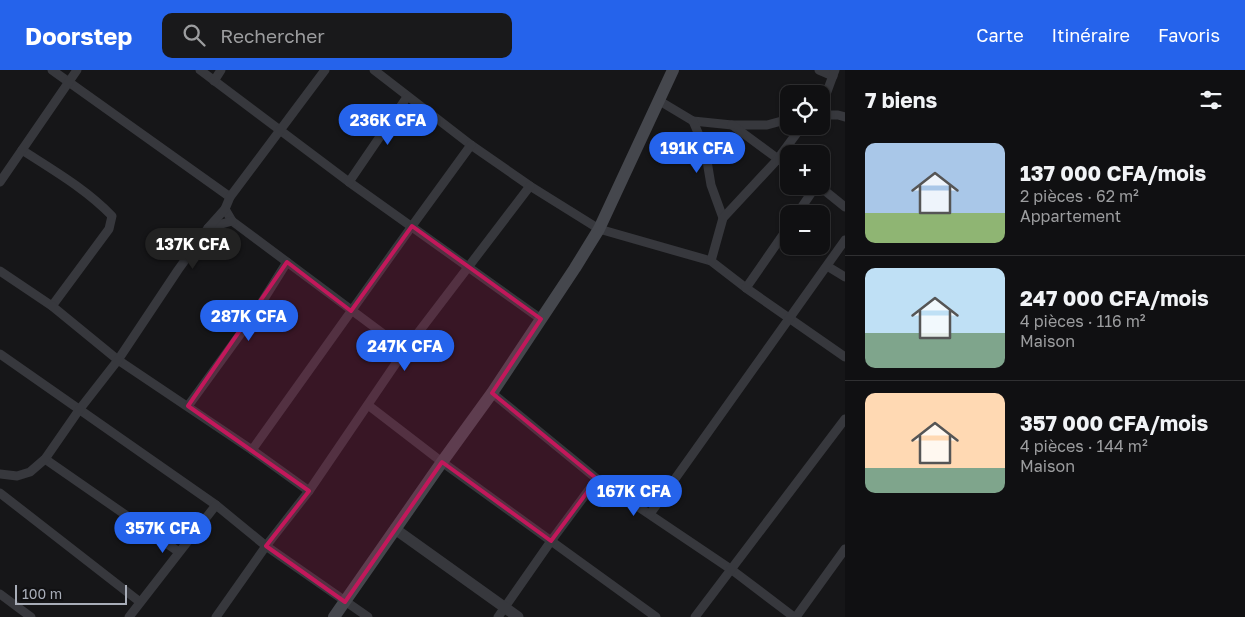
<!DOCTYPE html>
<html lang="fr">
<meta charset="utf-8">
<style>
:root{--surface:#101012;--page:#19191b;--text:#f1f3f6;--muted:#9c9d9f;--line:#303032;--accent:#2563eb}
body{margin:0;font-family:"Golos Text",sans-serif;background:var(--page);color:var(--text);height:100vh;display:flex;flex-direction:column;font-size:19px;white-space:nowrap}
*{box-sizing:border-box;margin:0}
p{font-size:16px;color:var(--muted)}
.icon{flex:none;width:28px;height:28px;fill:none;stroke:currentColor;stroke-width:2;stroke-linecap:round;stroke-linejoin:round}
.map{position:relative;flex:1;overflow:hidden}
.sheet{display:flex;flex-direction:column;background:var(--surface);width:400px}
.sheet>*{flex:none}
.tools{position:absolute;left:780px;top:15px;display:grid;gap:10px}
.tools a{display:grid;place-items:center;width:50px;height:50px;border-radius:10px;background:var(--surface);box-shadow:0 1px 4px #0004,0 0 0 1px var(--line);font-size:25px}
.scale{position:absolute;left:15px;bottom:12px;width:112px;box-sizing:border-box;padding-left:5px;border:2px solid #a8adb8;border-top:0;font-size:14px;line-height:18px;white-space:nowrap;color:#a8adb8;-webkit-text-stroke:4px #111113;paint-order:stroke}
.price{position:absolute;translate:-50% -42px;padding:0 11px;border-radius:18px;background:var(--accent);color:#fff;font-size:16px;line-height:32px;filter:drop-shadow(0 1px 2px #0008)}
.price::after{content:'';position:absolute;left:50%;top:30px;width:15px;height:11px;margin-left:-8px;background:inherit;clip-path:polygon(0 0,100% 0,50% 100%)}
.price.current{background:#222;color:#fff}
ul{padding:0;list-style:none}
li{display:flex;align-items:center;gap:15px;height:125px;padding:0 20px}
li+li{border-top:1px solid var(--line)}
li span{display:grid;place-items:center;flex:none;width:140px;height:100px;border-radius:10px;color:#555}
li>.icon{margin-inline-start:auto}
span .icon{width:60px;height:60px;fill:#fffc;stroke-width:1}
li b{font-size:21px}
h2{display:flex;justify-content:space-between;align-items:center;height:60px;padding:0 20px;font-size:21px}
header{display:flex;align-items:center;gap:30px;box-sizing:border-box;height:70px;padding:0 25px;background:var(--accent);color:#fff}
header strong{font-size:24px}
nav{display:flex;gap:28px;margin-inline-start:auto;font-size:18px}
.search{width:350px;height:45px;background:var(--page);display:flex;align-items:center;gap:12px;box-sizing:border-box;padding:0 18px;border-radius:10px;color:var(--muted);font-size:19px}
main{display:flex;flex:1;min-height:0}
.map>svg:first-child{display:block}
.lines{fill:none;stroke-linecap:round;stroke-linejoin:round}
.minor{stroke:#37383d;stroke-width:9}
.tertiary{stroke:#37383d;stroke-width:11}
.secondary{stroke:#45474d;stroke-width:12}
.marked{fill:#c2185b;fill-opacity:0.2;stroke:#c2185b;stroke-width:4;stroke-linejoin:round}
</style>
<header>
<strong>Doorstep</strong>
<div class="search"><svg class="icon" aria-label="search" viewBox="0 0 24 24"><circle cx="10" cy="10" r="6"/><path d="M15 15l6 6"/></svg>Rechercher</div>
<nav><a>Carte</a><a>Itinéraire</a><a>Favoris</a></nav>
</header>
<main>
<div class="map">
<svg width="845" height="547" viewBox="0 0 845 547">
<rect width="100%" height="100%" fill="#161618"/>
<g class="lines">
<!-- minor -->
<g class="minor">
<polyline points="52,0 230,127"/>
<polyline points="200,0 349,112 541,249"/>
<polyline points="374,0 471,75 530,116 599,159 711,191 746,218 845,287"/>
<polyline points="819,0 833,6"/>
<polyline points="214,11 221,0"/>
<polyline points="658,30 693,51 732,55 767,55 789,49"/>
<polyline points="821,38 835,0"/>
<polyline points="821,45 838,45 845,47"/>
<polyline points="693,51 705,79 711,115 723,148"/>
<polyline points="732,55 789,97"/>
<path d="M22,80C53,100 86,119 112,146L109,159L52,236"/>
<polyline points="0,112 77,0"/>
<polyline points="349,112 407,27"/>
<polyline points="819,116 845,137"/>
<polyline points="225,139 232,151 405,280"/>
<polyline points="797,144 816,116"/>
<polyline points="208,158 232,151"/>
<polyline points="711,191 723,148 777,90 802,56"/>
<polyline points="827,196 845,207"/>
<polyline points="0,201 52,236 118,290 252,380 309,421"/>
<polyline points="746,218 789,156"/>
<polyline points="0,284 216,435 266,476 368,547"/>
<polyline points="492,323 597,409 732,500 794,547"/>
<polyline points="368,335 442,392 656,547"/>
<polyline points="188,336 252,248 287,192"/>
<polyline points="252,380 412,156 471,75"/>
<polyline points="45,389 179,482"/>
<polyline points="0,404 17,406 30,402 45,389 79,340 118,290 178,200 208,158 225,139 230,127 325,0"/>
<polyline points="0,423 140,532"/>
<polyline points="650,444 845,170"/>
<polyline points="0,524 31,547"/>
<polyline points="129,547 216,435"/>
<polyline points="216,547 266,476 309,421 405,280 530,116"/>
<polyline points="498,547 551,471 597,409"/>
<polyline points="695,547 845,349"/>
<polyline points="796,547 845,479"/>
</g>
<!-- tertiary -->
<polyline class="tertiary" points="395,459 518,547"/>
<!-- secondary -->
<polyline class="secondary" points="334,547 442,392 492,323 575,198 599,159 673,0"/>
</g>
<!-- marked area -->
<path class="marked" d="M412,156L541,249L492,323L597,409L551,471L442,392L345,532L266,476L309,421L188,336L287,192L351,241Z"/>
</svg>
<div class="tools">
<a><svg class="icon" aria-label="locate" viewBox="0 0 24 24"><circle cx="12" cy="12" r="6"/><path d="M12 2v4M12 18v4M2 12h4M18 12h4"/></svg></a>
<a>+</a>
<a>−</a>
</div>
<div class="scale">100 m</div>
<b class="price" style="left:388px;top:76px">236K CFA</b>
<b class="price" style="left:697px;top:104px">191K CFA</b>
<b class="price current" style="left:193px;top:200px">137K CFA</b>
<b class="price" style="left:249px;top:272px">287K CFA</b>
<b class="price" style="left:405px;top:302px">247K CFA</b>
<b class="price" style="left:634px;top:447px">167K CFA</b>
<b class="price" style="left:163px;top:484px">357K CFA</b>
</div>
<section class="sheet">
<h2>7 biens<svg class="icon" aria-label="filters" viewBox="0 0 24 24"><path d="M4 7h16M4 17h16"/><circle cx="9" cy="7" r="2"/><circle cx="15" cy="17" r="2"/></svg></h2>
<ul>
<li><span style="background:linear-gradient(#a9c7e8 70%,#8fb573 0)"><svg class="icon" aria-label="home" viewBox="0 0 24 24"><path d="M3 11l9-7 9 7M6 9v11h12V9"/></svg></span><div><b>137 000 CFA/mois</b><p>2 pièces · 62 m²</p><p>Appartement</p></div></li>
<li><span style="background:linear-gradient(#bfe0f5 65%,#7fa58c 0)"><svg class="icon" aria-label="home" viewBox="0 0 24 24"><path d="M3 11l9-7 9 7M6 9v11h12V9"/></svg></span><div><b>247 000 CFA/mois</b><p>4 pièces · 116 m²</p><p>Maison</p></div></li>
<li><span style="background:linear-gradient(#ffd9b3 75%,#7fa58c 0)"><svg class="icon" aria-label="home" viewBox="0 0 24 24"><path d="M3 11l9-7 9 7M6 9v11h12V9"/></svg></span><div><b>357 000 CFA/mois</b><p>4 pièces · 144 m²</p><p>Maison</p></div></li>
</ul>
</section>
</main>
